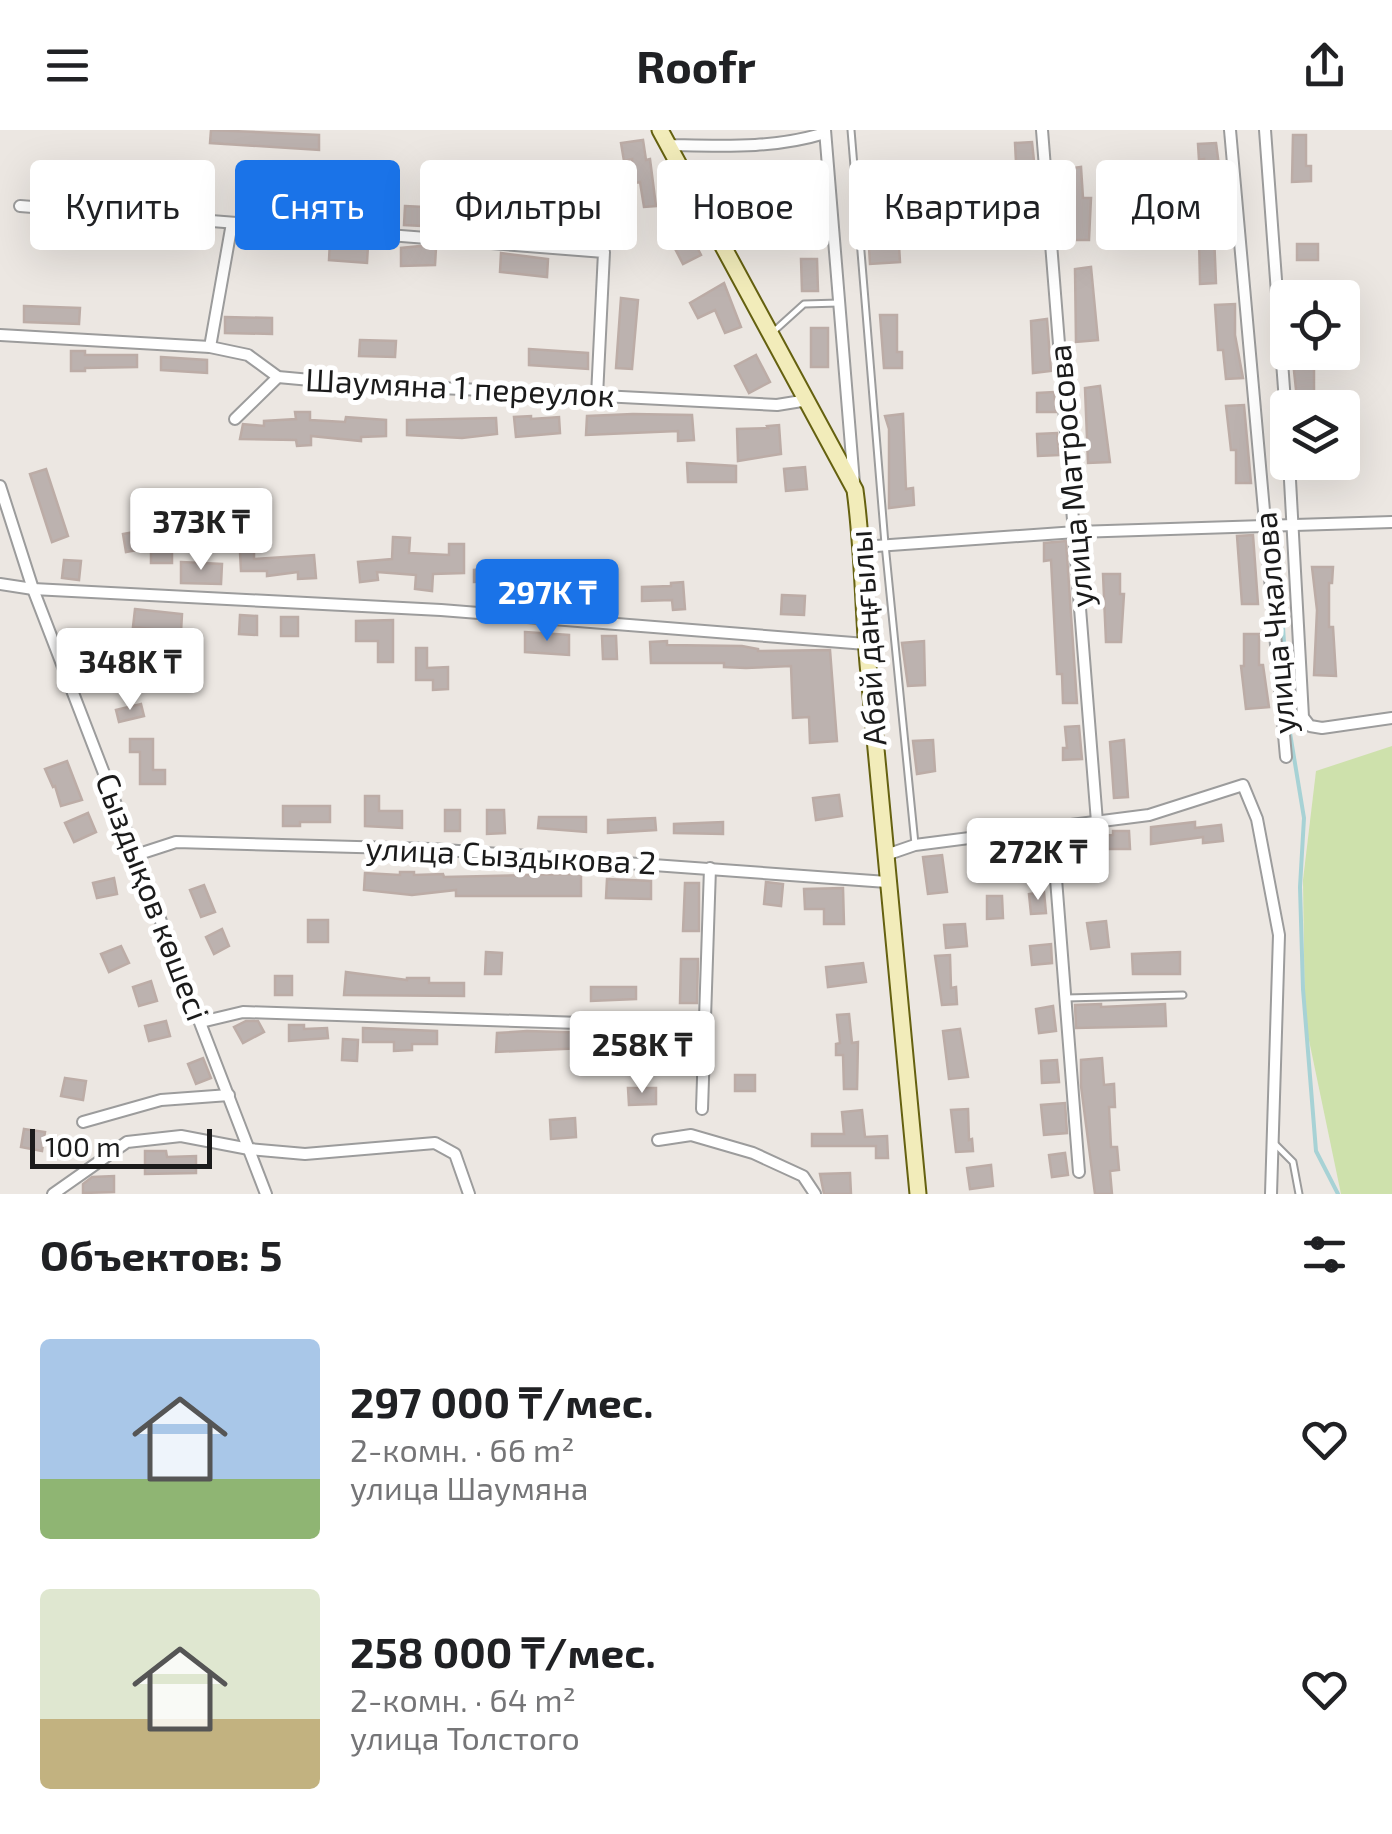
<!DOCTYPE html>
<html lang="ru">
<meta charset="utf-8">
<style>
:root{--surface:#fff;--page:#f6f6f6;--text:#202124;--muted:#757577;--accent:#1a73e8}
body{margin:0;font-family:"Exo 2",sans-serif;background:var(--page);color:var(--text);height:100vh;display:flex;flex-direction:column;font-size:38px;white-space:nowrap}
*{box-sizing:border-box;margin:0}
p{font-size:32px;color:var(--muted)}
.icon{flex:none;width:55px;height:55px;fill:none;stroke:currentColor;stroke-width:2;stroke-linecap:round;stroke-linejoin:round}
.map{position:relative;height:1064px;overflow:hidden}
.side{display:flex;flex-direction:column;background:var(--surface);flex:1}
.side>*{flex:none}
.guide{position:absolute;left:30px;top:30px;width:1332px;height:90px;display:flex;gap:20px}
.fabs{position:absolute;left:1270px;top:150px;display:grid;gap:20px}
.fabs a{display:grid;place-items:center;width:90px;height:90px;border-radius:10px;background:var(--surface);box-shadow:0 10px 40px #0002;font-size:50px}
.scale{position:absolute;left:30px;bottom:25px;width:182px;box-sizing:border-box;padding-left:10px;border:5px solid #1b1b1b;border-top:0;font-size:28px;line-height:35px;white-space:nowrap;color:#1b1b1b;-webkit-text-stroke:8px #fff;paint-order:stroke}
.price{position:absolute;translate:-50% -85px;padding:0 22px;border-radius:10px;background:#fff;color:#222;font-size:32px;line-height:65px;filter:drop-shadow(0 2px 5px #0008)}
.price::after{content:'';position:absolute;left:50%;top:60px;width:30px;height:22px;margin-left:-15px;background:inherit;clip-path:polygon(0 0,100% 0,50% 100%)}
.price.current{background:var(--accent);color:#fff}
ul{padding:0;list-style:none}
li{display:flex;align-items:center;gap:30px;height:250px;padding:0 40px}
li span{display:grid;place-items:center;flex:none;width:280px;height:200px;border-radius:10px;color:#555}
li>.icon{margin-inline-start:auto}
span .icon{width:120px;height:120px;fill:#fffc;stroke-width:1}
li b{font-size:42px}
h2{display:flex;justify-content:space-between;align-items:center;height:120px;padding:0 40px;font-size:42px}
.tag{padding:0 35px;border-radius:10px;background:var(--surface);box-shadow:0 10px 40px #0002;font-size:35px;line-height:90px}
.tag.current{background:var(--accent);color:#fff}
header{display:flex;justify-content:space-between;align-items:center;height:130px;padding:0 40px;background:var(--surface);font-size:45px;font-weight:700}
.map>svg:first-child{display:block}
.grass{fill:#cee1ac}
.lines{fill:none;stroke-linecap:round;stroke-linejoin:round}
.stream{stroke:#a7d2d5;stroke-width:4}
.building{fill:#bcb2af;stroke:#bcaca6;stroke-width:2.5}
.lane-casing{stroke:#9c9c9c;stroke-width:9}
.street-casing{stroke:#9c9c9c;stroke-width:14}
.secondary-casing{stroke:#656110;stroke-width:19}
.lane{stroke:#fff;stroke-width:5}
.street{stroke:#fff;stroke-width:10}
.secondary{stroke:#f2ecba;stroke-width:15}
.labels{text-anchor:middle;stroke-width:10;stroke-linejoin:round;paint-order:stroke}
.street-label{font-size:32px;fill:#1b1b1b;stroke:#fff}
</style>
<header><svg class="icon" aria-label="menu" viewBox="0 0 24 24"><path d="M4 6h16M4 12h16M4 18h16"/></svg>Roofr<svg class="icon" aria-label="share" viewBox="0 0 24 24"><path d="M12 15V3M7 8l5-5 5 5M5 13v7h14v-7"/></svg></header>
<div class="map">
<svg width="1392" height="1064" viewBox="0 0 1392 1064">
<rect width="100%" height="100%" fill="#ece7e2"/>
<!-- grass -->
<polygon class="grass" points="1392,616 1392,1064 1341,1064 1305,891 1303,750 1316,641"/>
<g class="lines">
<!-- stream -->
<polyline class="stream" points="1278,412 1289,597 1304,688 1300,757 1303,859 1316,1021 1338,1064"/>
</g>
<!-- building -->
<g class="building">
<polygon points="211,0 319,5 319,20 210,13"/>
<polygon points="1293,5 1306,5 1306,36 1311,36 1311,51 1292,52"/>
<polygon points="643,10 646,30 650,29 656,76 644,77 640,52 635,53 632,29 624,31 621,13"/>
<polygon points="1032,12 1034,31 1016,32 1015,13"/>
<polygon points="1216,13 1225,82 1210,83 1204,29 1199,30 1198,14"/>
<polygon points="730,36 731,54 712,55 711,37"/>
<polygon points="1081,37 1083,68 1091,68 1089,110 1069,110 1069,80 1064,80 1065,39"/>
<polygon points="872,52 885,52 888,97 874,98"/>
<polygon points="150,54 210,60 209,78 149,73"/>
<polygon points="1036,56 1038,75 1018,76 1017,57"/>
<polygon points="319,68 367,72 366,91 318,87"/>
<polygon points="405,76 483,80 482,99 404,95"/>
<polygon points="751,91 751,110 733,111 732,92"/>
<polygon points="132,94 176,99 175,118 159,117 160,113 132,111"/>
<polygon points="689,102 701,125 683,134 671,111"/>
<polygon points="1214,105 1216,153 1200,154 1199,106"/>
<polygon points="330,111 368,115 367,133 329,130"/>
<rect x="1297" y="114" width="21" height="16"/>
<polygon points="899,115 900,132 870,134 869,117"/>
<polygon points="420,116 436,118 435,135 401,136 401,118"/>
<polygon points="501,123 548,129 547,147 500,142"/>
<polygon points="801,129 817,129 818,161 802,161"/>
<polygon points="1091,137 1098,210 1076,212 1075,139"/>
<polygon points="724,153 741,197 725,203 715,180 698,188 690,173"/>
<polygon points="621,168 638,170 632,239 616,238"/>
<polygon points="1235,174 1235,205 1243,248 1226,249 1223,220 1218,220 1215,175"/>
<polygon points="24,176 80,178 79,194 24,192"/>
<polygon points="880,185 897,185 897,222 902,222 902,238 884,238"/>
<polygon points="225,187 272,188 272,204 225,203"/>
<polygon points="1047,189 1051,241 1033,243 1031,191"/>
<rect x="811" y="198" width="17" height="39"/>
<polygon points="360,210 396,211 395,227 359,226"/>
<polygon points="529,219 588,223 588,239 529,235"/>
<polygon points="71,221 85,221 85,225 137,225 137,237 85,238 85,241 71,241"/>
<polygon points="1292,222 1308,222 1309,238 1314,237 1314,269 1297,269"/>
<polygon points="756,225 770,252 749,263 735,236"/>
<polygon points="161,227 207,230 207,243 161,240"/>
<polygon points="1100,256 1110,332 1088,333 1085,258"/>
<polygon points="1054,262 1056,282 1037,282 1037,263"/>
<polygon points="1244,275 1251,353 1236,353 1236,320 1231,320 1226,276"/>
<polygon points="295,282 310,282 310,290 345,292 346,287 386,290 386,306 361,307 361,311 311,306 311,315 297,316 296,310 240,309 243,294 264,296 264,291 296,289"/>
<polygon points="633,284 692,285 694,310 678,311 678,301 586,305 587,286"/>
<polygon points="903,284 906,359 913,358 914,375 889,378 889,299 885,286"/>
<polygon points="531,286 531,289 559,287 560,303 516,307 514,287"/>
<polygon points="496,288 497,304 462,308 407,305 407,290"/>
<polygon points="779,295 781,324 738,331 737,299 768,298 767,296"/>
<polygon points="1057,303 1059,325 1038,326 1037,304"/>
<polygon points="687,333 736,336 736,352 688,352"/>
<polygon points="805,337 807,359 786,361 784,339"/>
<polygon points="46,339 68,406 52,412 30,344"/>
<polygon points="140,401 143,419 126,422 123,404"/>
<polygon points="1253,405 1258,474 1242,474 1237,406"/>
<polygon points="393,407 410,408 409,423 449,425 449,414 464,414 464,443 433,444 432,461 415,459 416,445 377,442 378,450 360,452 358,432 392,429"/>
<polygon points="1066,411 1077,573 1063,573 1062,544 1057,544 1051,430 1044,431 1044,413"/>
<rect x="151" y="416" width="21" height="17"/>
<polygon points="254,421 254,429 314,425 316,448 298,449 298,442 267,446 267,441 241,441 240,422"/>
<polygon points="64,430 81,431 79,450 62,448"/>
<polygon points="181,432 222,434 221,454 181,453"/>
<polygon points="516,437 517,445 551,449 549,464 530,462 531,453 502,456 502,451 474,452 474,440"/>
<polygon points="1312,437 1333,437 1332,453 1329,453 1329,497 1333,497 1336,546 1314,545 1317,480"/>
<polygon points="1103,444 1120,444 1120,464 1124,464 1121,512 1106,512"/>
<polygon points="683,452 685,479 673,480 672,470 642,471 642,457 671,456 671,453"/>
<polygon points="782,465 805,466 804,485 781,484"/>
<polygon points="135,479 182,484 181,502 133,497"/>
<polygon points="240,485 257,486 257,505 239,504"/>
<rect x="281" y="487" width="17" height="19"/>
<polygon points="393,490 393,532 378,532 378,511 356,511 356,491"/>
<polygon points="525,502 569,505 569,525 525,522"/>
<polygon points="1244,504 1259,504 1259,535 1263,535 1269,577 1246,579 1241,536 1244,536"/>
<polygon points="602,506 616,506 617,529 603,529"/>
<polygon points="667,511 667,515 742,516 758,519 758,521 830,520 837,611 810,613 809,587 793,588 791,536 746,538 724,537 724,533 651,533 650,512"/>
<polygon points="924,511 925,555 908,556 902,513"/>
<polygon points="416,518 427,518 427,538 448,537 448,559 433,560 433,550 416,550"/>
<polygon points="141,574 144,586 119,592 116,580"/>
<polygon points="1079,596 1082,629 1063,630 1063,618 1067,618 1065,597"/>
<polygon points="130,609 153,609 153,640 165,640 165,654 140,654 140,622 130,622"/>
<polygon points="933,610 935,641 917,644 913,611"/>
<polygon points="1124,610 1128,667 1114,668 1110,612"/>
<polygon points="67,631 82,670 61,676 55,656 53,657 45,639"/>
<polygon points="839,665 842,686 816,690 813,668"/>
<polygon points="365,666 379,666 379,681 402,681 402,698 365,696"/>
<polygon points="283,676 330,676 330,692 300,692 300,696 283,696"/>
<rect x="445" y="680" width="15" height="21"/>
<polygon points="487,680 504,680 505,703 487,704"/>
<polygon points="88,683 96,702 74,712 65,693"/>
<polygon points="539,687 586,687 586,702 538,698"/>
<polygon points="655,688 656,700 608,703 608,690"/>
<polygon points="723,692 723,704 674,703 674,694"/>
<polygon points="1195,692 1195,698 1221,695 1223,711 1203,713 1203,707 1151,714 1151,697"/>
<polygon points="1113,701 1129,701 1130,719 1081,719 1080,706 1113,705"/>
<polygon points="942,725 947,762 928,764 923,727"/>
<polygon points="400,742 414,742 414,745 443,744 444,747 581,744 581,766 456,766 456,760 412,765 364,760 365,743 400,745"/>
<polygon points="114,748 117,764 97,768 93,753"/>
<polygon points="607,749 651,751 651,769 606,768"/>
<polygon points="766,752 783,754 781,776 764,774"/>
<polygon points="685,753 699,753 699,801 683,801"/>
<polygon points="204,755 215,782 201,787 190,760"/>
<polygon points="843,758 844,794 824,794 824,779 805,779 804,759"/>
<polygon points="1044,762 1046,783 1031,784 1029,764"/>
<polygon points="987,766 1002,766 1003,788 987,789"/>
<rect x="308" y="790" width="20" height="22"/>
<polygon points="1106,791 1109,817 1091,819 1087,793"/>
<polygon points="965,794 967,816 946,818 944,795"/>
<polygon points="222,799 229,816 214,824 206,807"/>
<polygon points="1051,814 1052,833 1032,835 1030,816"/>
<polygon points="121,816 129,833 109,842 101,824"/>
<polygon points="486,822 502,823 501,844 485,844"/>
<polygon points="1180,822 1180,844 1133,844 1132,824"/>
<polygon points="950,825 951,858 956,857 957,874 942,875 935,826"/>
<polygon points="681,829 698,829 697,873 680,873"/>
<polygon points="863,833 866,852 828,857 826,837"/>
<polygon points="346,842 407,850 407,848 429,848 429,853 464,853 464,866 344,865"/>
<rect x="275" y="846" width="17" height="19"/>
<polygon points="151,851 157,871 139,876 133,857"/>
<polygon points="591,857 636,857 636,869 591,871"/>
<polygon points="1101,874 1101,877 1165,874 1166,896 1076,898 1075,875"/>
<polygon points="1053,876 1056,901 1039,903 1036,879"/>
<polygon points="849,884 852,913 858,912 857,959 844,959 843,925 836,925 836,914 840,913 837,885"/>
<polygon points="166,891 170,906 149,911 145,896"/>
<polygon points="246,891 258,891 264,902 243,913 234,897"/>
<polygon points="289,895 304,895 304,899 327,898 328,908 289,911"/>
<polygon points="363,898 437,901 437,914 412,914 412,920 394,921 394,912 363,912"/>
<polygon points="960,899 968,947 949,949 943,901"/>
<polygon points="527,901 596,903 596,926 585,926 585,918 496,922 497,903"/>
<polygon points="343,909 358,910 357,931 342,930"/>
<polygon points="203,928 211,948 196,954 188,934"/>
<polygon points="1102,928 1104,955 1114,954 1115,977 1109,977 1111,1017 1117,1017 1119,1040 1110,1041 1112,1064 1095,1064 1081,956 1081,930"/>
<polygon points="1057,930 1059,952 1042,953 1041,931"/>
<rect x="735" y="945" width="20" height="16"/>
<polygon points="65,948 86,951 83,970 61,966"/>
<polygon points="628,958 656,958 656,974 629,975"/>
<polygon points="1065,973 1067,1003 1044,1005 1041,975"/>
<polygon points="968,979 969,1010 972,1009 973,1021 956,1022 951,980"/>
<polygon points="862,980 865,1007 887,1006 888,1028 876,1028 876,1016 812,1016 812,1004 844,1004 842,982"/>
<polygon points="575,988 576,1007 551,1009 550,990"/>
<polygon points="24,999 45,1002 42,1021 21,1017"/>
<polygon points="145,1021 166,1021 167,1027 196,1026 196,1043 145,1044"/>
<polygon points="1065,1023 1068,1045 1052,1047 1049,1025"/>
<polygon points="991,1035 993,1056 970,1059 967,1038"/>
<polygon points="850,1043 851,1064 824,1064 820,1044"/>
<polygon points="114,1046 114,1062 83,1063 83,1054 92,1047"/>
</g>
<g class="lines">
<defs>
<g id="lane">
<polyline points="851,0 885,414 915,714"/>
<polyline points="773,202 804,174 839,173"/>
<polyline points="1066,868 1183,865"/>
<polyline points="1275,1014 1293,1032 1299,1064"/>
</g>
<g id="street">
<polyline points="825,0 854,353"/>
<polyline points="1042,0 1097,692"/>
<polyline points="1230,0 1286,627"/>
<polyline points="1265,0 1288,313"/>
<path d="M668,15C723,16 773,19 825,3"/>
<polyline points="20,76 604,122 597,266"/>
<polyline points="0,205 210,217 248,225 278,247 343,253 777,275 808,270"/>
<polyline points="210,217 232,93"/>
<polyline points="235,289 278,247"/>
<polyline points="1289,332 1303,587 1310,596 1322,598 1392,588"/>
<polyline points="0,356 33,459 266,1064"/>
<polyline points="862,417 1076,402 1392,392"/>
<polyline points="0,454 33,459 441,480 866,514"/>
<polyline points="1052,698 1079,1042"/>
<polyline points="136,725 176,712 431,719 887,752"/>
<polyline points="886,725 915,715 1149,685 1243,655 1257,689 1279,805 1271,1064"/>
<polyline points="201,892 243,882 704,897"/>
<polyline points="702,979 710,738"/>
<polyline points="83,992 161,970 229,965"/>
<polyline points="658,1010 691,1005 753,1023 803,1046 815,1064"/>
<polyline points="53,1064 127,1012 181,1006 249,1019 305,1024 435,1013 455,1024 469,1064"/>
</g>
<path id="secondary" d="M660,0L855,360C863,418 863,476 868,534C885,711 900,888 918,1064"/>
</defs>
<!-- lane casing -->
<use href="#lane" class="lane-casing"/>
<!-- street casing -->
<use href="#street" class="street-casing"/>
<!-- secondary casing -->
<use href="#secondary" class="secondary-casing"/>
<!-- lane -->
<use href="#lane" class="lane"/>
<!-- street -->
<use href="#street" class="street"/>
<!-- secondary -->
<use href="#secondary" class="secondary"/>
</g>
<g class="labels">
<!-- street labels -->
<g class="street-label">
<text transform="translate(460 258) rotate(3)" y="11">Шаумяна 1 переулок</text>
<text transform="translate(1071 346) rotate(-95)" y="11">улица Матросова</text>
<text transform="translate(1275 493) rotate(-95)" y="11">улица Чкалова</text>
<text transform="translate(868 508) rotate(-94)" y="11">Абай даңғылы</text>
<text transform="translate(511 726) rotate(3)" y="11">улица Сыздыкова 2</text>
<text transform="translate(152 767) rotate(69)" y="11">Сыздықов көшесі</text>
</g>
</g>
</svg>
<div class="fabs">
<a><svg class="icon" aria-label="locate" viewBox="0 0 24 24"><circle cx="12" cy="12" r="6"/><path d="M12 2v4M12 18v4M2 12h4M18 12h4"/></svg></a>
<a><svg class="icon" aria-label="layers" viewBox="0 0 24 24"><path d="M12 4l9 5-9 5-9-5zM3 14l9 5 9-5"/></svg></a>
</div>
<div class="scale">100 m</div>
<b class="price" style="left:201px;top:443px">373K ₸</b>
<b class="price current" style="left:547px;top:514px">297K ₸</b>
<b class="price" style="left:130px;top:583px">348K ₸</b>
<b class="price" style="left:1038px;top:773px">272K ₸</b>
<b class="price" style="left:642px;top:966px">258K ₸</b>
<div class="guide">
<a class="tag">Купить</a>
<a class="tag current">Снять</a>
<a class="tag">Фильтры</a>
<a class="tag">Новое</a>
<a class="tag">Квартира</a>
<a class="tag">Дом</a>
</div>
</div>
<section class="side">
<h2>Объектов: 5<svg class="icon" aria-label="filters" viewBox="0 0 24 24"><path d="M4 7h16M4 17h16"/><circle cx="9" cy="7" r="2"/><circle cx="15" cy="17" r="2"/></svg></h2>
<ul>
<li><span style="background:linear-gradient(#a9c7e8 70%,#8fb573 0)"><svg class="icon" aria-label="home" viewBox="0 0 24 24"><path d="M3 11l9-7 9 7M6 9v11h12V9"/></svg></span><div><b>297 000 ₸/мес.</b><p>2-комн. · 66 m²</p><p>улица Шаумяна</p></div><svg class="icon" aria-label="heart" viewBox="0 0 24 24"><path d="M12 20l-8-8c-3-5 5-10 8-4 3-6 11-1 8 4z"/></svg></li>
<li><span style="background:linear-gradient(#dfe7d0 65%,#c2b280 0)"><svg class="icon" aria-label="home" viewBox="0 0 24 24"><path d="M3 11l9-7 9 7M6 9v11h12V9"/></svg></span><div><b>258 000 ₸/мес.</b><p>2-комн. · 64 m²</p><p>улица Толстого</p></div><svg class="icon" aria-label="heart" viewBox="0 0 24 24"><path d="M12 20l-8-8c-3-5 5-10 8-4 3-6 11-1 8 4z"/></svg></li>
</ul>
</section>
